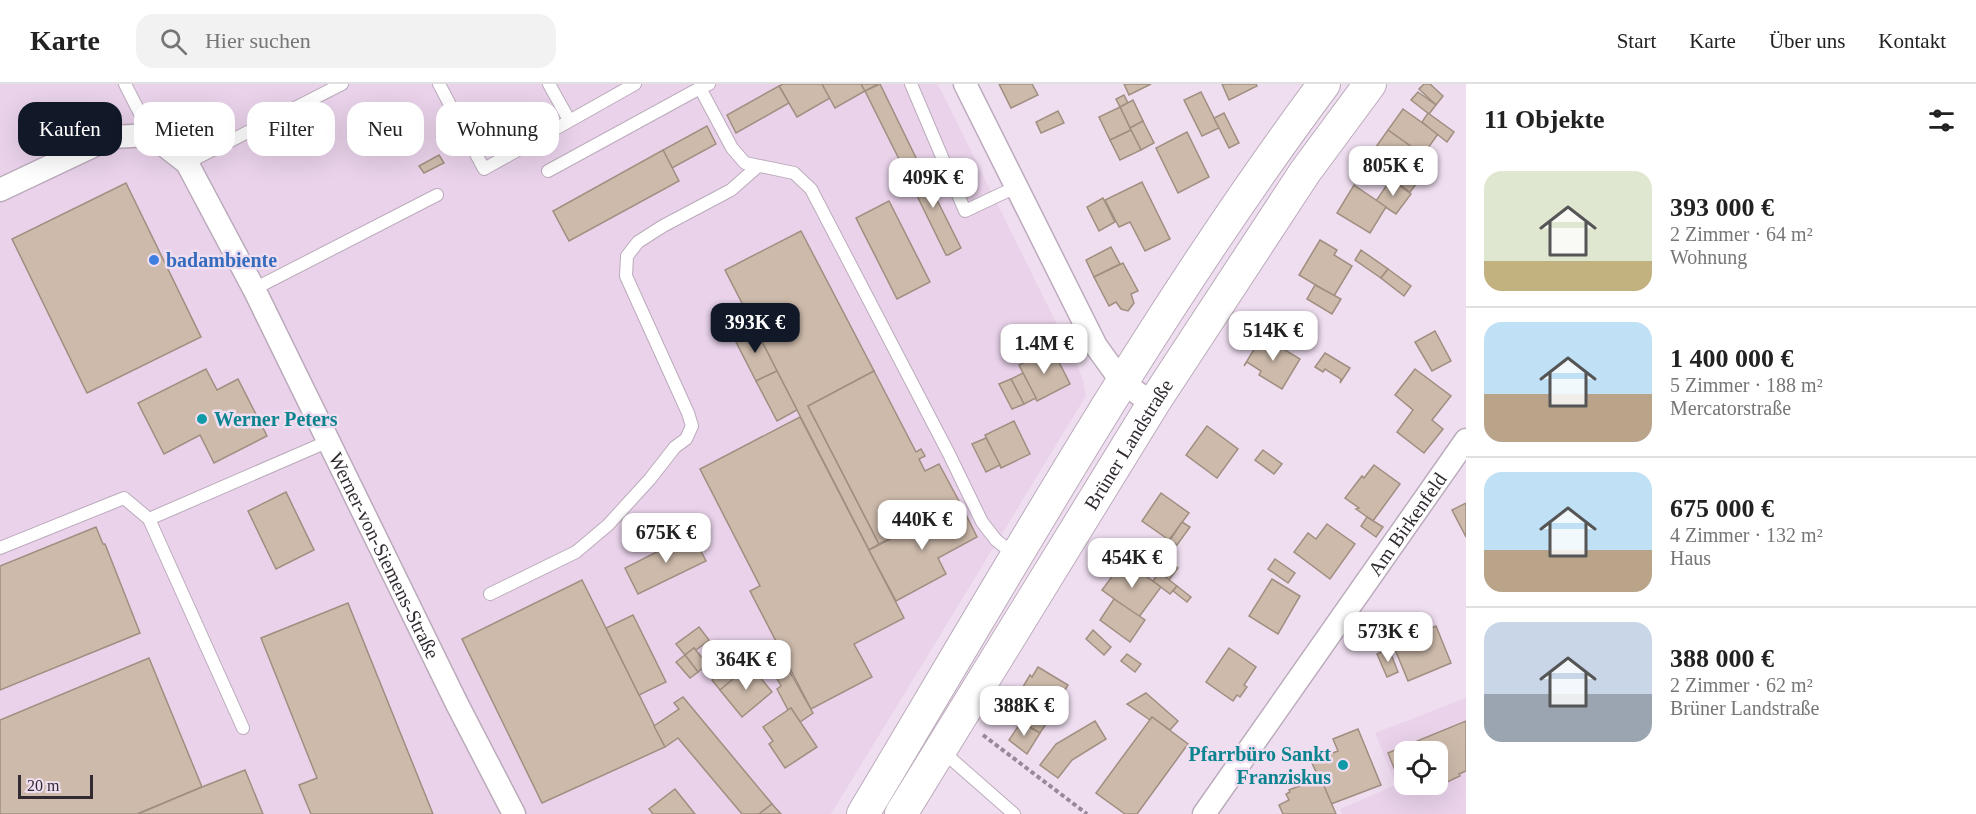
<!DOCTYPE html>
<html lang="de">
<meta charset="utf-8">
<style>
:root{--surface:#fff;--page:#f2f2f2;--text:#222;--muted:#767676;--line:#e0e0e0;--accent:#111827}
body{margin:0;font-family:Georgia,serif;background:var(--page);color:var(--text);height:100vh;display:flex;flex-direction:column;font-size:22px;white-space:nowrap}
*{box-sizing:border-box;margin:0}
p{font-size:20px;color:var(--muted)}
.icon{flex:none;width:33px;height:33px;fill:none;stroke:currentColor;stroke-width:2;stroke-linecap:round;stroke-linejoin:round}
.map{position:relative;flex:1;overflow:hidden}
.drawer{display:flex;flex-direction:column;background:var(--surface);width:510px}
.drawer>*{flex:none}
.guide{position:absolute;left:18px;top:18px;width:570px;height:54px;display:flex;gap:12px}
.tools{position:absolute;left:1394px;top:657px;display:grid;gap:12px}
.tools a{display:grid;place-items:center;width:54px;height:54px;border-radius:12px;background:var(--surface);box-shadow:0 6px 24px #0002;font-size:30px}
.scale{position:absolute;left:18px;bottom:15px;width:75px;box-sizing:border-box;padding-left:6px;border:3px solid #312b31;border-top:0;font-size:16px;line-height:21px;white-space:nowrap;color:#312b31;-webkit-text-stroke:4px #efdef0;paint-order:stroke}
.price{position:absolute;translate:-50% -51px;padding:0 14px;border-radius:12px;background:#fff;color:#222;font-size:20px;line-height:39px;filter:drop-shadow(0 2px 3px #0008)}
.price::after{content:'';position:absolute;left:50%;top:36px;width:18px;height:14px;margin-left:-9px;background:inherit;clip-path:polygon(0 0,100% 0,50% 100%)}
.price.on{background:var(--accent);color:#fff}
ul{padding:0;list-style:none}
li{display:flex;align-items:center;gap:18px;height:150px;padding:0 18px}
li+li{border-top:2px solid var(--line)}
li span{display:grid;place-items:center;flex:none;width:168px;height:120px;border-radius:18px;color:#555}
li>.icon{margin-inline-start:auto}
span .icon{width:72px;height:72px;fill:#fffc;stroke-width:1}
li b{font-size:26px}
h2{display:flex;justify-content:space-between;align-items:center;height:72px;padding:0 18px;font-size:26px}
.tag{padding:0 21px;border-radius:18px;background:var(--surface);box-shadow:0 6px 24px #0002;font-size:21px;line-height:54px}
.tag.on{background:var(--accent);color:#fff}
header{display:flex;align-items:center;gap:36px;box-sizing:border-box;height:84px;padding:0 30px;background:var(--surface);border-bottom:2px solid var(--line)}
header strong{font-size:28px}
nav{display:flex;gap:33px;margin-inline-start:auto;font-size:21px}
.search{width:420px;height:54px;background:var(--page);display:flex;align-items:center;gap:15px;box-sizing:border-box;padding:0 21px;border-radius:18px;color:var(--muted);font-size:22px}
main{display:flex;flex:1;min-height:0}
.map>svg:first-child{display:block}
.built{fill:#e9d2ea;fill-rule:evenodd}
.building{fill:#cdbaab;stroke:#a08e80;stroke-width:1.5}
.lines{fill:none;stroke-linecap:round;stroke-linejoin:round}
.lane-casing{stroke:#bbabbb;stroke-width:14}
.street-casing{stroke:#bbabbb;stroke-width:25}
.secondary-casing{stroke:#bbabbb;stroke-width:34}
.path{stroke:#968a96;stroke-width:4;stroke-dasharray:4.5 3;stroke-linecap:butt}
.lane{stroke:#fff;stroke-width:12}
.street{stroke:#fff;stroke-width:22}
.secondary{stroke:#fff;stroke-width:32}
.shop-dot{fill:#3f7fe0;stroke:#efdef0;stroke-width:2}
.culture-dot{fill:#0f9aa8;stroke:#efdef0;stroke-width:2}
.labels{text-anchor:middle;stroke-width:5;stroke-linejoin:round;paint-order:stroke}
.shop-label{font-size:20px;font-weight:bold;fill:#366cbe;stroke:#efdef0;text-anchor:start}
.culture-label{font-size:20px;font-weight:bold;fill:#0d838f;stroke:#efdef0;text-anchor:start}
.street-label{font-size:20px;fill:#312b31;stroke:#efdef0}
</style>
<header>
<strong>Karte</strong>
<div class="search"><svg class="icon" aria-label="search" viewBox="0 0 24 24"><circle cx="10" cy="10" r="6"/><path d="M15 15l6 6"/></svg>Hier suchen</div>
<nav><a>Start</a><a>Karte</a><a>Über uns</a><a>Kontakt</a></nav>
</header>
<main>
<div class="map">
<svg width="1466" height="730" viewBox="0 0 1466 730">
<rect width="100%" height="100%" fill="#efdef0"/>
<!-- built -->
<g class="built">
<polygon points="0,0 938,0 1078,283 1083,296 1086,312 831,730 0,730"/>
<path d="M1466,614V730H1342L1340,725L1396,701L1375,649ZM1404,668H1437V700H1404Z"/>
</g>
<!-- building -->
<g class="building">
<polygon points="783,0 822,0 830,14 797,33 779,2"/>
<polygon points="822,0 861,0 865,7 835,24"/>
<polygon points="861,0 878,0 865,7"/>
<polygon points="880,0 918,78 904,85 865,7"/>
<polygon points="999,0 1032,0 1038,11 1011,24"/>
<polygon points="1124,0 1151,0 1129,11"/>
<polygon points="1222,0 1256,0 1257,2 1229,16"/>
<polygon points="1424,0 1430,0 1443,12 1436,21 1419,5"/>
<polygon points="779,2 789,19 736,49 727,31"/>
<polygon points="1201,8 1219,44 1202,52 1184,16"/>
<polygon points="1418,8 1436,21 1429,30 1411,16"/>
<polygon points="1124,11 1128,19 1120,23 1116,15"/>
<polygon points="1133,16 1143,37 1130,44 1120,23"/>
<polygon points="1120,23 1131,46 1110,56 1099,33"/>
<polygon points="1403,25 1438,50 1423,71 1388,46"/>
<polygon points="1058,27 1064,39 1041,49 1036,38"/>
<polygon points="1224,29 1239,59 1229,64 1214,34"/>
<polygon points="1428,29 1454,48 1447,58 1422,38"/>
<polygon points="1143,37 1154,59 1141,66 1130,44"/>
<polygon points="707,42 716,60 672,84 663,66"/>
<polygon points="1131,46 1141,66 1120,76 1110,56"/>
<polygon points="1388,46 1423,71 1408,93 1373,67"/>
<polygon points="1187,48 1209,93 1178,109 1156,64"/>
<polygon points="663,66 679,97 569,157 553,127"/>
<polygon points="439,71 444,79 424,89 419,82"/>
<polygon points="918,78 961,164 948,171 946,171 904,85"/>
<polygon points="1391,81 1417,99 1410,108 1384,89"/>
<polygon points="1391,95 1411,110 1396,130 1376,117"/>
<polygon points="1142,98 1170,155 1145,167 1130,138 1119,143 1105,116"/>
<polygon points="126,99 201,253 87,309 12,155"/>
<polygon points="1354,101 1386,123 1370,149 1337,129"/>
<polygon points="1103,114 1115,138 1099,147 1087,123"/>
<polygon points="889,117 930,198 897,215 856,134"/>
<polygon points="801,147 874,287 808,322 879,460 869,466 725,186"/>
<polygon points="1320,156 1337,166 1334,171 1352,182 1334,212 1299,191"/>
<polygon points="1111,163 1120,180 1094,193 1086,176"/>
<polygon points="1361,166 1388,185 1381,194 1355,176"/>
<polygon points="1123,179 1138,207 1131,210 1134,219 1128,227 1121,225 1116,218 1109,222 1094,193"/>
<polygon points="1388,185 1411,202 1404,212 1381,194"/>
<polygon points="1315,201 1341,215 1332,230 1307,215"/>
<polygon points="755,244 777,287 756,297 734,254"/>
<polygon points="1435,247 1451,277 1432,287 1415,258"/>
<polygon points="1262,252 1300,275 1282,305 1259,291 1261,287 1247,278 1244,282"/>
<polygon points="1052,264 1070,300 1037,317 1019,281"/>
<polygon points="1325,269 1350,284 1340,299 1341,295 1325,285 1323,288 1315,283"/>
<polygon points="206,285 217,306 238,295 267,352 214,379 200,351 164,370 138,319"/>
<polygon points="1415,285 1451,312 1432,336 1443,345 1424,369 1397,348 1413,326 1395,311"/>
<polygon points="777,287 797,326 777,337 756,297"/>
<polygon points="874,287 916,368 921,365 925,372 919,375 925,387 939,380 960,419 879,460 808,322"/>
<polygon points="1023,289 1036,314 1024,320 1011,295"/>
<polygon points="1011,295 1024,320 1012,325 999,300"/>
<polygon points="800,333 904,534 854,560 872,593 811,625 750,507 760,502 700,385"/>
<polygon points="1014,337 1030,370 1001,384 985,351"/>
<polygon points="1207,342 1238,365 1217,394 1186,371"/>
<polygon points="986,354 1000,381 986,388 972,360"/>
<polygon points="1263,366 1282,380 1274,390 1255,376"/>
<polygon points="1374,381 1400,400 1373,437 1356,425 1359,424 1345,414 1362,392 1364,394"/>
<polygon points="286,408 314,466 276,485 248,427"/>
<polygon points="1161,409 1189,429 1169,456 1142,437"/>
<polygon points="960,419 977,453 938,474 946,490 896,517 869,466"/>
<polygon points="1466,419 1466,453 1452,426"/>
<polygon points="1367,433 1383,443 1376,453 1361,442"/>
<polygon points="1182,438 1190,443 1177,461 1170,456"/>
<polygon points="1327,440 1355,460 1330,495 1294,468 1308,449 1316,455"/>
<polygon points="96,443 103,460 105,460 140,549 0,606 0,482"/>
<polygon points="692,450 706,477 638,510 625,484"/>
<polygon points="1158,470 1178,484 1169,496 1150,480"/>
<polygon points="1275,475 1295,489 1288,499 1268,485"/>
<polygon points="1123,478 1142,492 1143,490 1161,503 1139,533 1102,506"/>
<polygon points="1159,488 1177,502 1170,510 1153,497"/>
<polygon points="1272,495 1300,512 1278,550 1249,532"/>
<polygon points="582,496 665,663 542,719 462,555"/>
<polygon points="1177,502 1191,513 1187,518 1173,507"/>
<polygon points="1114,515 1145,536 1130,558 1100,536"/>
<polygon points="348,519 433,730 311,730 299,701 317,694 261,554"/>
<polygon points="633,531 666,598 639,611 606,544"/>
<polygon points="1436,542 1451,579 1408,597 1394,563 1414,555 1413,552"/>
<polygon points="699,543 709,556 696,566 694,564 685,571 676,560"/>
<polygon points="1093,546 1111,563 1104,571 1086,555"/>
<polygon points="694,564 707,580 698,588 685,571"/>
<polygon points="1229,564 1256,583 1244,601 1247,603 1240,613 1237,611 1233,617 1206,598"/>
<polygon points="1389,565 1398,588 1387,593 1377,570"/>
<polygon points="1127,570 1141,580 1135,588 1121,577"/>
<polygon points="685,571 698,588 690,594 676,578"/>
<polygon points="742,571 750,581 720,606 712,596"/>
<polygon points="149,574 202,703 137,730 0,730 0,636"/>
<polygon points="782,574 813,629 800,638 791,624 788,626 777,605 781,602 770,582"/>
<polygon points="750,581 772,608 742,633 720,606"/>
<polygon points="1038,583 1068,601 1062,611 1064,612 1040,649 1021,638 1026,630 1012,621 1030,591 1032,593"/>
<polygon points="1146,609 1178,637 1170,646 1152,633 1150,636 1127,620"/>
<polygon points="683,613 772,720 759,730 742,730 678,654 665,663 654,642 679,625 674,619"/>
<polygon points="791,624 817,663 785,684 769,660 773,657 763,643"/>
<polygon points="1152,633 1188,660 1137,730 1125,730 1096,709"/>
<polygon points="1095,637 1106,655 1072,676 1058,694 1040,681 1056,660"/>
<polygon points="1466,637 1466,687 1459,690 1460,692 1447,698 1437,676 1437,668 1404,668 1404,692 1398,694 1388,669"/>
<polygon points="1021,638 1040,649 1027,670 1009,656"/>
<polygon points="1358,645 1381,701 1331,720 1311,677 1338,667 1333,655"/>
<polygon points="245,686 263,730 138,730 202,703"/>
<polygon points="1317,695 1318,696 1321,695 1336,730 1283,730 1279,721 1289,716 1286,710 1290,708 1289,706"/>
<polygon points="675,705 695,730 653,730 649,725"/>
<polygon points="772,720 781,730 759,730"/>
</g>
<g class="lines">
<defs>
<g id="lane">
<polyline points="125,0 151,51"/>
<polyline points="439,0 484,85 635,0"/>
<polyline points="549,0 569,36"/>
<polyline points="709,0 700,4 732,64 745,79 794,89 811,105 949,370 982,438 996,456 1016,472"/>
<polyline points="911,0 965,127 1016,103"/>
<polyline points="187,79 342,0"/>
<polyline points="548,87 700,4"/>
<polyline points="254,205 437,111"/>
<polyline points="0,464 124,414 149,435"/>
<polyline points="490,510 576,468 608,441 650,395 675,363 686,355 692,342 688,329 626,192 627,172 638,158 663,142 731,106 757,83"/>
<polyline points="243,644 149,435 329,357"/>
<polyline points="941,666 1014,730"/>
</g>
<g id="street">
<polyline points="965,0 1096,262 1122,298 1153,320"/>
<path id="s1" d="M0,106L112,53L151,51L187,79L254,205L457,620L514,730"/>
<path id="s2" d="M1204,730L1466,356"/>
</g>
<g id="secondary">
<path d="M863,730C1011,483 1152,231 1324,0"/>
<path id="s3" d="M901,730L1153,320L1305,88L1370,0"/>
</g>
</defs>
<!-- lane casing -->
<use href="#lane" class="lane-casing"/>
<!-- street casing -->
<use href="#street" class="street-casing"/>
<!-- secondary casing -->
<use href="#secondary" class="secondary-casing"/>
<!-- path -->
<polyline class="path" points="983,651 1087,730"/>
<!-- lane -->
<use href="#lane" class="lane"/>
<!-- street -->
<use href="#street" class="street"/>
<!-- secondary -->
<use href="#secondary" class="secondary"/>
</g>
<!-- markers -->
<circle class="shop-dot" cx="154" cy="176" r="6"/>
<g class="culture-dot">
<circle cx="202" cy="335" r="6"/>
<circle cx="1343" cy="681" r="6"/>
</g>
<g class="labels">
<!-- shop labels -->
<g class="shop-label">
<text x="166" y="183">badambiente</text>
</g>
<!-- culture labels -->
<g class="culture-label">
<text x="214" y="342">Werner Peters</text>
<text x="1331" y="677" text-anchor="end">Pfarrbüro Sankt<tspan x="1331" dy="23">Franziskus</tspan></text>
</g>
<!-- street labels -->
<g class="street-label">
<text dy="7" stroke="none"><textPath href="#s3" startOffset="434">Brüner Landstraße</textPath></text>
<text dy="7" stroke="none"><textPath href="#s2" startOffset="354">Am Birkenfeld</textPath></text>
<text dy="7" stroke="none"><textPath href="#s1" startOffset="648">Werner-von-Siemens-Straße</textPath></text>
</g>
</g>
</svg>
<div class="tools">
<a><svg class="icon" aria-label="locate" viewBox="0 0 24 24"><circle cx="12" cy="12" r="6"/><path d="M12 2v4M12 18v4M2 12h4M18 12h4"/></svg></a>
</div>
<div class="scale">20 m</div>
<b class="price" style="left:1393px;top:113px">805K €</b>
<b class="price" style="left:933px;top:125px">409K €</b>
<b class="price on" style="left:755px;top:270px">393K €</b>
<b class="price" style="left:1273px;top:278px">514K €</b>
<b class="price" style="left:1044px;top:291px">1.4M €</b>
<b class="price" style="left:922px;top:467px">440K €</b>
<b class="price" style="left:666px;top:480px">675K €</b>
<b class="price" style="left:1132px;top:505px">454K €</b>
<b class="price" style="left:1388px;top:579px">573K €</b>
<b class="price" style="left:746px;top:607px">364K €</b>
<b class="price" style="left:1024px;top:653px">388K €</b>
<div class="guide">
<a class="tag on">Kaufen</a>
<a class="tag">Mieten</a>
<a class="tag">Filter</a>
<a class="tag">Neu</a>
<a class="tag">Wohnung</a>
</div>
</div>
<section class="drawer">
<h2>11 Objekte<svg class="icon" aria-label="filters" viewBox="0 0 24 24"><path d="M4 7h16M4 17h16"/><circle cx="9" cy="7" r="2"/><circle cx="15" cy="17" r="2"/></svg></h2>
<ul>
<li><span style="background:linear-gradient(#dfe7d0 75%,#c2b280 0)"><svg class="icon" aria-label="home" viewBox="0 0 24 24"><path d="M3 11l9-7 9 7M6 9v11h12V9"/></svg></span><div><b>393 000 €</b><p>2 Zimmer · 64 m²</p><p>Wohnung</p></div></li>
<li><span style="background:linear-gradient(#bfe0f5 60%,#b9a48a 0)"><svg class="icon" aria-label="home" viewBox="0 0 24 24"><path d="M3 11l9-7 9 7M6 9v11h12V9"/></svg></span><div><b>1 400 000 €</b><p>5 Zimmer · 188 m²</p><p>Mercatorstraße</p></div></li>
<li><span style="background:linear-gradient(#bfe0f5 65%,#b9a48a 0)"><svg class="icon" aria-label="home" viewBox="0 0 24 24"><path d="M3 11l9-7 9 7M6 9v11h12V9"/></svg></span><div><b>675 000 €</b><p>4 Zimmer · 132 m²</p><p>Haus</p></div></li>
<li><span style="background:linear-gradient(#c9d6e8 60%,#9aa5b1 0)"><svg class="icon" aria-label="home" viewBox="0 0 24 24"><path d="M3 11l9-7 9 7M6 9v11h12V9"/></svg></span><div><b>388 000 €</b><p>2 Zimmer · 62 m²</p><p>Brüner Landstraße</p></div></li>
</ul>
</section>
</main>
